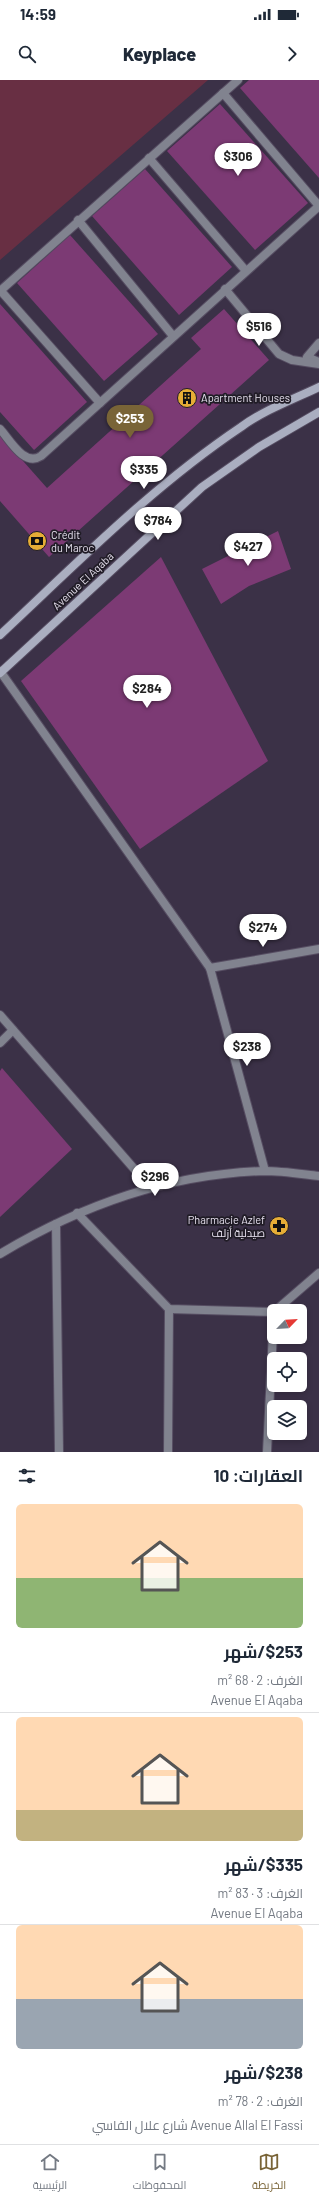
<!DOCTYPE html>
<html lang="ar">
<meta charset="utf-8">
<style>
:root{--surface:#fff;--page:#f6f6f7;--text:#1f2937;--muted:#747a83;--line:#e0e1e3;--accent:#796437}
body{margin:0;font-family:Barlow,Cairo,sans-serif;background:var(--page);color:var(--text);direction:rtl;height:100vh;display:flex;flex-direction:column;font-size:15px;white-space:nowrap}
*{box-sizing:border-box;margin:0}
p{font-size:13px;color:var(--muted)}
.icon{flex:none;width:22px;height:22px;fill:none;stroke:currentColor;stroke-width:2;stroke-linecap:round;stroke-linejoin:round}
.map{position:relative;height:1372px;overflow:hidden;direction:ltr}
.sheet{display:flex;flex-direction:column;background:var(--surface);flex:1}
.sheet>*{flex:none}
.needle{width:26px;rotate:65deg}
.buttons{position:absolute;left:267px;top:1224px;display:grid;gap:8px}
.buttons a{display:grid;place-items:center;width:40px;height:40px;border-radius:6px;background:var(--surface);box-shadow:0 2px 6px #0003;font-size:20px}
.price{position:absolute;translate:-50% -34px;padding:0 9px;border-radius:14px;background:#fff;color:#222;font-size:13px;line-height:26px;filter:drop-shadow(0 1px 2px #0008)}
.price::after{content:'';position:absolute;left:50%;top:24px;width:12px;height:9px;margin-left:-6px;background:inherit;clip-path:polygon(0 0,100% 0,50% 100%)}
.price.selected{background:var(--accent);color:#fff}
ul{padding:0;list-style:none}
li{display:grid;align-content:center;gap:8px;height:212px;padding:0 16px}
li+li{border-top:1px solid var(--line)}
li span{display:grid;place-items:center;height:124px;border-radius:6px;color:#555}
li>.icon{margin-inline-start:auto}
span .icon{width:72px;height:72px;fill:#fffc;stroke-width:1}
li b{font-size:17px}
h2{display:flex;justify-content:space-between;align-items:center;height:48px;padding:0 16px;font-size:17px}
.status{display:flex;justify-content:space-between;align-items:center;height:28px;padding:0 20px;background:var(--surface);direction:ltr}
.status svg{height:11px;fill:currentColor}
header{display:flex;justify-content:space-between;align-items:center;height:52px;padding:0 16px;background:var(--surface);font-size:18px;font-weight:800}
.menu{display:flex;justify-content:space-around;align-items:center;height:56px;border-top:1px solid var(--line);background:var(--surface);font-size:11px;color:var(--muted)}
.menu a{display:grid;justify-items:center;gap:2px}
.menu .selected{color:var(--accent)}
.map>svg:first-child{display:block}
.green{fill:#682f43}
.building{fill:#7c3a74}
.lines{fill:none;stroke-linecap:round;stroke-linejoin:round}
.service-casing{stroke:#564d62;stroke-width:10}
.minor-casing{stroke:#564d62;stroke-width:10}
.tertiary-casing{stroke:#564d62;stroke-width:10}
.secondary-casing{stroke:#564d62;stroke-width:10}
.service{stroke:#81838f;stroke-width:8}
.minor{stroke:#81838f;stroke-width:8}
.tertiary{stroke:#81838f;stroke-width:8}
.secondary{stroke:#aaaec0;stroke-width:8}
.labels{text-anchor:middle;stroke-width:3.5;stroke-linejoin:round;paint-order:stroke}
.poi-label{font-size:11px;fill:#e5dfed;stroke:#201c26;text-anchor:start}
.street-label{font-size:11px;fill:#e5dfed;stroke:#201c26}
</style>
<div class="status"><b>14:59</b><svg viewBox="0 0 49 12"><path d="M0 12V9h3v3zM5 12V6h3v6zM10 12V3h3v9zM15 12V0h3v12zM26 1h20v11H26zM47 4h2v5h-2z"/></svg></div>
<header><svg class="icon" aria-label="forward" viewBox="0 0 24 24"><path d="M9 5l7 7-7 7"/></svg>Keyplace<svg class="icon" aria-label="search" viewBox="0 0 24 24"><circle cx="10" cy="10" r="6"/><path d="M15 15l6 6"/></svg></header>
<div class="map">
<svg width="319" height="1372" viewBox="0 0 319 1372">
<rect width="100%" height="100%" fill="#3b3147"/>
<!-- green -->
<polygon class="green" points="0,0 208,0 0,180"/>
<!-- building -->
<g class="building">
<polygon points="249,0 319,0 319,98 240,8"/>
<polygon points="220,24 308,123 255,170 167,71"/>
<polygon points="145,89 232,187 179,235 92,136"/>
<polygon points="70,155 158,254 104,301 17,203"/>
<polygon points="0,224 87,322 34,370 0,332"/>
<polygon points="224,229 269,280 49,477 0,421 0,355 47,408 201,269 191,258"/>
<polygon points="278,451 291,489 249,506 221,524 202,489"/>
<polygon points="161,477 268,681 140,769 21,601"/>
<polygon points="2,988 72,1069 0,1137 0,991"/>
</g>
<g class="lines">
<defs>
<polyline id="service" points="319,263 307,277 319,282"/>
<g id="minor">
<polyline points="223,13 319,126"/>
<polyline points="149,78 246,191"/>
<polyline points="78,140 173,256"/>
<polyline points="225,209 279,274 292,280 319,284"/>
<polyline points="0,210 100,323"/>
<polyline points="0,211 238,0"/>
<path d="M0,349C10,360 24,387 41,376L319,126"/>
<polyline points="0,591 210,888 265,1091"/>
<polyline points="210,888 319,869"/>
<polyline points="0,935 150,1107"/>
<polyline points="0,963 13,950"/>
<polyline points="77,1133 169,1229 274,1232"/>
<polyline points="56,1144 59,1372"/>
<polyline points="275,1231 319,1193"/>
<polyline points="168,1372 169,1229"/>
<polyline points="267,1372 274,1232"/>
</g>
<path id="tertiary" d="M0,1174C80,1126 170,1094 264,1091C282,1091 301,1094 319,1096"/>
<g id="secondary">
<path d="M0,555C77,483 153,406 241,347C264,330 294,319 319,307"/>
<polyline points="0,593 202,407 259,367 319,332"/>
</g>
</defs>
<!-- service casing -->
<use href="#service" class="service-casing"/>
<!-- minor casing -->
<use href="#minor" class="minor-casing"/>
<!-- tertiary casing -->
<use href="#tertiary" class="tertiary-casing"/>
<!-- secondary casing -->
<use href="#secondary" class="secondary-casing"/>
<!-- service -->
<use href="#service" class="service"/>
<!-- minor -->
<use href="#minor" class="minor"/>
<!-- tertiary -->
<use href="#tertiary" class="tertiary"/>
<!-- secondary -->
<use href="#secondary" class="secondary"/>
</g>
<!-- icons -->
<defs>
<symbol id="building-disc" viewBox="-11 -11 22 22"><circle r="9.5" fill="#e6ad36" stroke="#201c26"/><path d="M-4-6H4V6H1V3H-1V6H-4ZM-2.5-4.3h1.7v1.8h-1.7ZM.8-4.3h1.7v1.8H.8ZM-2.5-1h1.7V.8h-1.7ZM.8-1h1.7V.8H.8Z" fill="#111"/></symbol>
<symbol id="bank-disc" viewBox="-11 -11 22 22"><circle r="9.5" fill="#e6ad36" stroke="#201c26"/><path d="M-6-4H6V4H-6ZM0-2.3a2.3 2.3 0 1 0 0 4.6a2.3 2.3 0 1 0 0-4.6Z" fill="#111"/></symbol>
<symbol id="pharmacy-disc" viewBox="-11 -11 22 22"><circle r="9.5" fill="#e6ad36" stroke="#201c26"/><path d="M-2-6h4v4h4v4h-4v4h-4v-4h-4v-4h4Z" fill="#111"/></symbol>
</defs>
<g fill-rule="evenodd">
<use href="#building-disc" x="176" y="307" width="22" height="22"/>
<use href="#bank-disc" x="26" y="450" width="22" height="22"/>
<use href="#pharmacy-disc" x="268" y="1135" width="22" height="22"/>
</g>
<g class="labels">
<!-- poi labels -->
<g class="poi-label">
<text x="201" y="322">Apartment Houses</text>
<text x="51" y="459">Crédit<tspan x="51" dy="13">du Maroc</tspan></text>
<text x="265" y="1144" text-anchor="end">Pharmacie Azlef<tspan x="265" dy="13">صيدلية أزلف</tspan></text>
</g>
<!-- street labels -->
<g class="street-label">
<text transform="translate(83 501) rotate(-43)" y="4">Avenue El Aqaba</text>
</g>
</g>
</svg>
<div class="buttons">
<a><svg class="needle" viewBox="-14 -14 28 28"><path d="M0-13l5 13h-10z" fill="#e53935"/><path d="M0 13l5-13h-10z" fill="#747a83"/></svg></a>
<a><svg class="icon" aria-label="locate" viewBox="0 0 24 24"><circle cx="12" cy="12" r="6"/><path d="M12 2v4M12 18v4M2 12h4M18 12h4"/></svg></a>
<a><svg class="icon" aria-label="layers" viewBox="0 0 24 24"><path d="M12 4l9 5-9 5-9-5zM3 14l9 5 9-5"/></svg></a>
</div>
<b class="price" style="left:238px;top:97px">$306</b>
<b class="price" style="left:259px;top:267px">$516</b>
<b class="price selected" style="left:130px;top:359px">$253</b>
<b class="price" style="left:144px;top:410px">$335</b>
<b class="price" style="left:158px;top:461px">$784</b>
<b class="price" style="left:248px;top:487px">$427</b>
<b class="price" style="left:147px;top:629px">$284</b>
<b class="price" style="left:263px;top:868px">$274</b>
<b class="price" style="left:247px;top:987px">$238</b>
<b class="price" style="left:155px;top:1117px">$296</b>
</div>
<section class="sheet">
<h2>العقارات: 10<svg class="icon" aria-label="filters" viewBox="0 0 24 24"><path d="M4 7h16M4 17h16"/><circle cx="9" cy="7" r="2"/><circle cx="15" cy="17" r="2"/></svg></h2>
<ul>
<li><span style="background:linear-gradient(#ffd9b3 60%,#8fb573 0)"><svg class="icon" aria-label="home" viewBox="0 0 24 24"><path d="M3 11l9-7 9 7M6 9v11h12V9"/></svg></span><div><b>$253/شهر</b><p>الغرف: 2 · 68 m²</p><p>Avenue El Aqaba</p></div></li>
<li><span style="background:linear-gradient(#ffd9b3 75%,#c2b280 0)"><svg class="icon" aria-label="home" viewBox="0 0 24 24"><path d="M3 11l9-7 9 7M6 9v11h12V9"/></svg></span><div><b>$335/شهر</b><p>الغرف: 3 · 83 m²</p><p>Avenue El Aqaba</p></div></li>
<li><span style="background:linear-gradient(#ffd9b3 60%,#9aa5b1 0)"><svg class="icon" aria-label="home" viewBox="0 0 24 24"><path d="M3 11l9-7 9 7M6 9v11h12V9"/></svg></span><div><b>$238/شهر</b><p>الغرف: 2 · 78 m²</p><p>Avenue Allal El Fassi شارع علال الفاسي</p></div></li>
</ul>
</section>
<nav class="menu">
<a class="selected"><svg class="icon" aria-label="map" viewBox="0 0 24 24"><path d="M3 6l6-2 6 2 6-2v14l-6 2-6-2-6 2zM9 4v14M15 6v14"/></svg>الخريطة</a>
<a><svg class="icon" aria-label="saved" viewBox="0 0 24 24"><path d="M7 4h10v16l-5-4-5 4z"/></svg>المحفوظات</a>
<a><svg class="icon" aria-label="home" viewBox="0 0 24 24"><path d="M3 11l9-7 9 7M6 9v11h12V9"/></svg>الرئيسية</a>
</nav>
